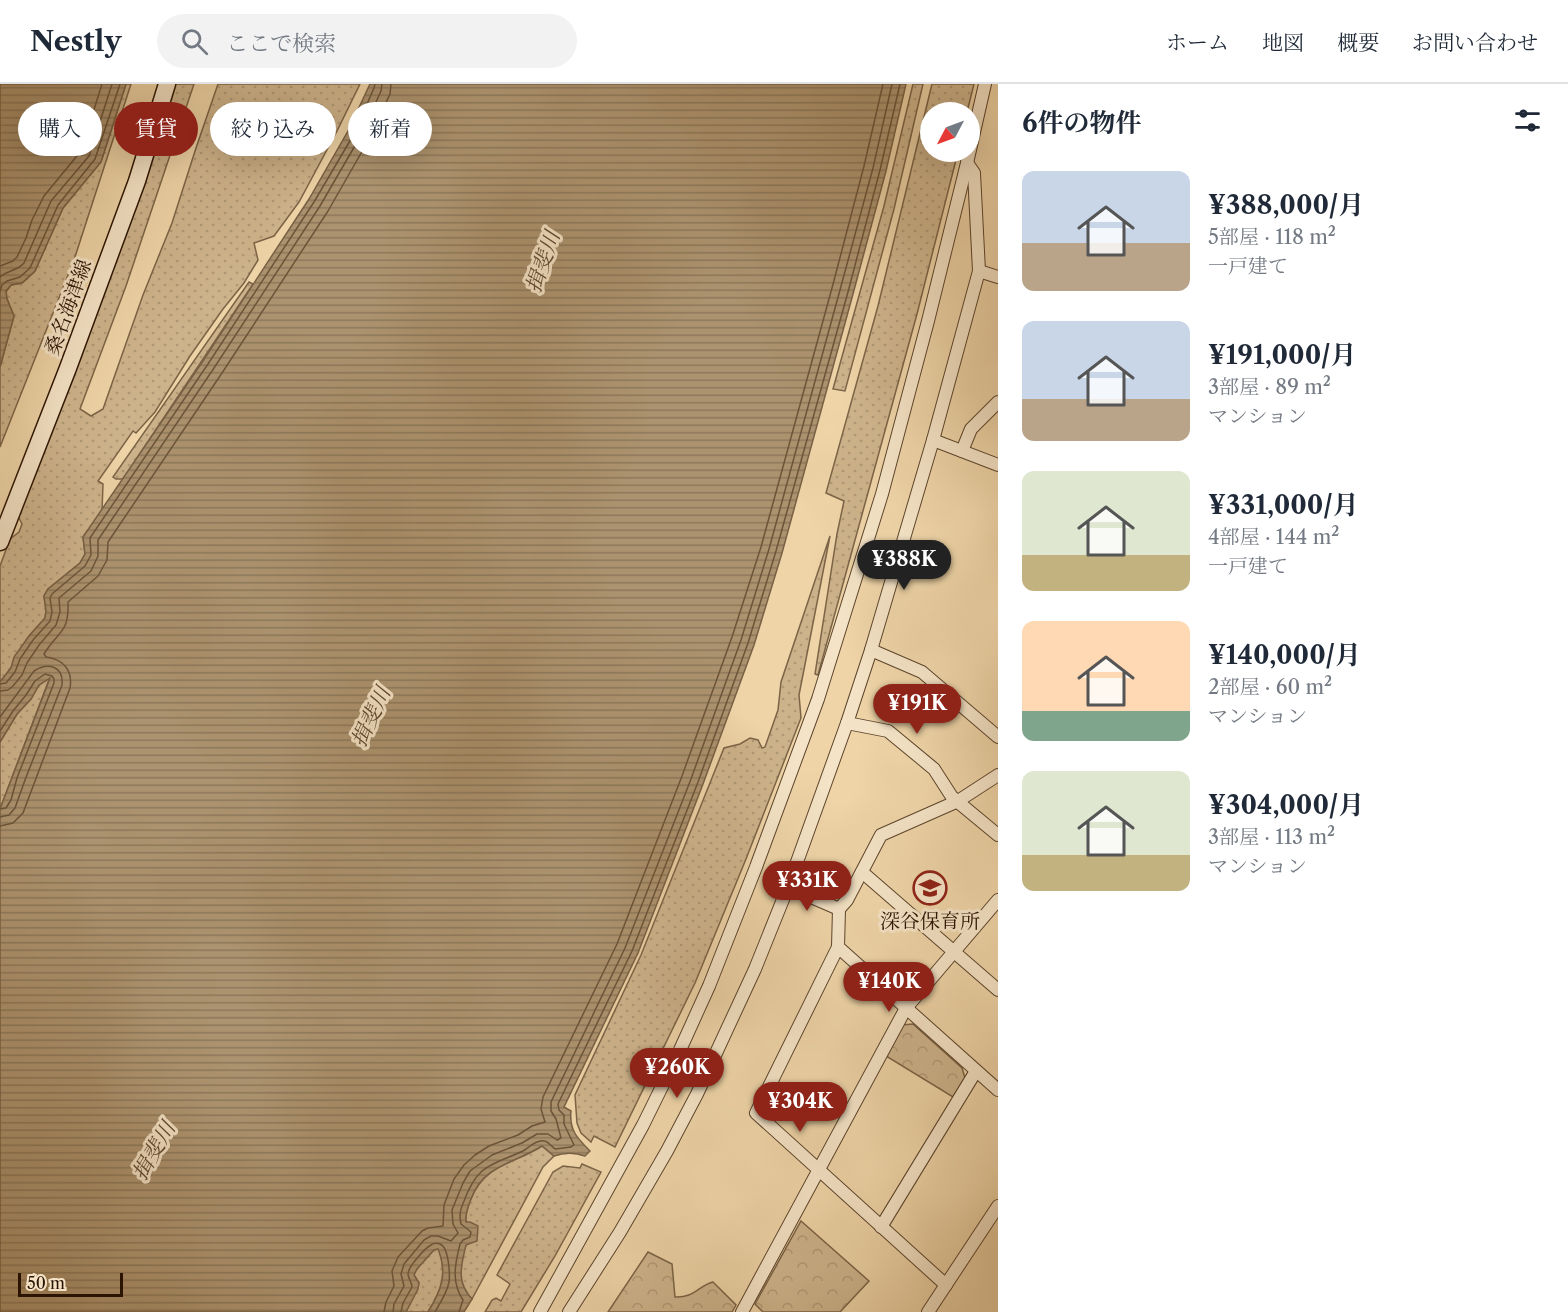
<!DOCTYPE html>
<html lang="ja">
<meta charset="utf-8">
<style>
:root{--surface:#fff;--page:#f2f2f3;--text:#1f2937;--muted:#747a83;--line:#e0e1e3;--accent:#8f2418}
body{margin:0;font-family:"Libre Caslon Text","Noto Serif JP",serif;background:var(--page);color:var(--text);height:100vh;display:flex;flex-direction:column;font-size:22px;white-space:nowrap}
*{box-sizing:border-box;margin:0}
p{font-size:20px;color:var(--muted)}
.icon{flex:none;width:33px;height:33px;fill:none;stroke:currentColor;stroke-width:2;stroke-linecap:round;stroke-linejoin:round}
.map{position:relative;flex:1;overflow:hidden}
.sheet{display:flex;flex-direction:column;background:var(--surface);width:570px}
.sheet>*{flex:none}
.top-card{position:absolute;left:18px;top:18px;width:570px;height:54px;display:flex;gap:12px}
.needle{width:39px;rotate:229deg}
.tools{position:absolute;left:920px;top:18px;display:grid;gap:12px}
.tools a{display:grid;place-items:center;width:60px;height:60px;border-radius:50%;background:var(--surface);box-shadow:0 6px 24px #0002;font-size:30px}
.scale{position:absolute;left:18px;bottom:15px;width:105px;box-sizing:border-box;padding-left:6px;border:3px solid #2c1403;border-top:0;font-size:16px;line-height:21px;white-space:nowrap;color:#2c1403;-webkit-text-stroke:4px #f4e3c6;paint-order:stroke}
.price{position:absolute;translate:-50% -51px;padding:0 14px;border-radius:21px;background:var(--accent);color:#fff;font-size:20px;line-height:39px;filter:drop-shadow(0 2px 3px #0008)}
.price::after{content:'';position:absolute;left:50%;top:36px;width:18px;height:14px;margin-left:-9px;background:inherit;clip-path:polygon(0 0,100% 0,50% 100%)}
.price.selected{background:#222;color:#fff}
ul{padding:0;list-style:none}
li{display:flex;align-items:center;gap:18px;height:150px;padding:0 24px}
li span{display:grid;place-items:center;flex:none;width:168px;height:120px;border-radius:12px;color:#555}
li>.icon{margin-inline-start:auto}
span .icon{width:72px;height:72px;fill:#fffc;stroke-width:1}
li b{font-size:26px}
h2{display:flex;justify-content:space-between;align-items:center;height:72px;padding:0 24px;font-size:26px}
.tag{padding:0 21px;border-radius:27px;background:var(--surface);box-shadow:0 6px 24px #0002;font-size:21px;line-height:54px}
.tag.selected{background:var(--accent);color:#fff}
header{display:flex;align-items:center;gap:36px;box-sizing:border-box;height:84px;padding:0 30px;background:var(--surface);border-bottom:2px solid var(--line)}
header strong{font-size:28px}
nav{display:flex;gap:33px;margin-inline-start:auto;font-size:21px}
.search{width:420px;height:54px;background:var(--page);display:flex;align-items:center;gap:15px;box-sizing:border-box;padding:0 21px;border-radius:33px;color:var(--muted);font-size:22px}
main{display:flex;flex:1;min-height:0}
.map>svg:first-child{display:block}
.grass{fill:url(#grass-dots);stroke:#7c6447;stroke-width:1.5}
.forest{fill:url(#forest-crowns);stroke:#7c6447;stroke-width:1.5}
.water{fill:url(#water-rules);stroke:#796044;stroke-width:1.5}
.lines{fill:none;stroke-linecap:round;stroke-linejoin:round}
.shore{stroke:#6c5439;stroke-width:1.5}
.street-casing{stroke:#5c442c;stroke-width:14}
.secondary-casing{stroke:#2c1403;stroke-width:19}
.street{stroke:#f4e3c6;stroke-width:12}
.secondary{stroke:#f4e3c6;stroke-width:16}
.labels{text-anchor:middle;stroke-width:6;stroke-linejoin:round;paint-order:stroke}
.street-label{font-size:20px;fill:#2c1403;stroke:#f4e3c6}
.poi-label{font-size:20px;fill:#2c1403;stroke:#f4e3c6}
.water-label{font-size:21px;font-style:italic;fill:#5f472e;stroke:#f4e3c6}
</style>
<header>
<strong>Nestly</strong>
<div class="search"><svg class="icon" aria-label="search" viewBox="0 0 24 24"><circle cx="10" cy="10" r="6"/><path d="M15 15l6 6"/></svg>ここで検索</div>
<nav><a>ホーム</a><a>地図</a><a>概要</a><a>お問い合わせ</a></nav>
</header>
<main>
<div class="map">
<svg width="998" height="1228" viewBox="0 0 998 1228">
<defs>
<pattern id="grass-dots" width="8" height="8" patternUnits="userSpaceOnUse" patternTransform="scale(1.5)"><rect width="8" height="8" fill="#cdb38b"/><path d="M2 2h.1M6 6h.1" fill="none" stroke="#b09976" stroke-width="1.8" stroke-linecap="round"/></pattern>
<pattern id="forest-crowns" width="20" height="18" patternUnits="userSpaceOnUse" patternTransform="scale(1.5)"><rect width="20" height="18" fill="#cdb38b"/><path d="M2 6a3 3 0 1 1 6 0M12 15a3 3 0 1 1 6 0" fill="none" stroke="#b09976"/></pattern>
<pattern id="water-rules" width="6" height="5" patternUnits="userSpaceOnUse" patternTransform="scale(1.5)"><rect width="6" height="5" fill="#ac936f"/><path d="M0 2.5h6" fill="none" stroke="#8c7759"/></pattern>
</defs>
<rect width="100%" height="100%" fill="#eed4a7"/>
<filter id="stains"><feTurbulence type="fractalNoise" baseFrequency=".00333" numOctaves="4"/><feColorMatrix values="0 0 0 0 .2 0 0 0 0 .09 0 0 0 0 .02 0 0 0 .5 -.17"/></filter>
<radialGradient id="worn" r=".72"><stop offset=".6" stop-color="#630" stop-opacity="0"/><stop offset="1" stop-color="#630" stop-opacity=".3"/></radialGradient>
<!-- grass -->
<g class="grass">
<polygon points="126,0 131,0 74,176 0,363 0,283 14,232 7,215 6,208 11,201 22,199 35,187 63,124 101,78"/>
<polygon points="174,0 194,0 126,202 80,325 91,332 103,325 143,211 172,139 196,64 218,0 360,0 337,47 299,118 274,152 254,159 258,176 244,199 223,225 190,272 155,328 136,349 133,347 98,397 103,400 102,427 83,453 85,470 80,479 48,505 44,512 46,527 45,534 29,552 15,573 11,584 0,598 0,482 10,455 19,448 22,440 18,432"/>
<polygon points="913,0 923,0 894,125 845,307 833,305 884,122"/>
<polygon points="932,0 974,0 967,28 930,28 930,68 958,68 917,230 818,591 815,590 837,450 844,417 826,409 878,222"/>
<polygon points="249,198 253,200 123,395 116,395 113,393"/>
<polygon points="830,452 799,611 801,634 746,775 695,899 615,1063 594,1052 591,1058 581,1049 577,1039 575,1011 641,871 724,664 740,660 750,654 758,656 762,664 765,663 778,626 781,598"/>
<polygon points="50,593 0,725 0,658 17,630 31,615 39,601"/>
<path d="M542,1062L554,1072L543,1083L472,1215C469,1213 467,1211 465,1208C454,1189 466,1159 473,1141L466,1138C465,1129 468,1123 471,1115C485,1080 514,1080 542,1062Z"/>
<polygon points="582,1080 601,1088 555,1172 521,1228 485,1228 492,1216 496,1214 501,1217 510,1200 497,1191 553,1088 563,1082 580,1084"/>
<path d="M434,1165H439C447,1191 442,1206 428,1228H406L419,1199L414,1191L416,1185Z"/>
</g>
<!-- forest -->
<g class="forest">
<polygon points="913,940 962,984 965,994 953,1013 886,972 902,941"/>
<polygon points="801,1137 869,1197 840,1228 763,1228 755,1220"/>
<path d="M648,1168L672,1180L675,1213C694,1214 698,1202 713,1198L736,1221L732,1228H608Z"/>
</g>
<!-- water -->
<g class="water">
<polygon points="0,0 126,0 101,78 63,124 35,187 22,199 11,201 6,207 7,215 14,232 0,283"/>
<path d="M370,0H906L886,87L853,210L782,469L754,561L703,700L638,869L564,1023L571,1027C569,1046 577,1054 590,1067L585,1072C574,1068 565,1068 554,1072L542,1062C515,1079 483,1081 471,1115C468,1123 465,1129 466,1138H470L478,1142L477,1157L466,1161C461,1182 456,1198 472,1215L464,1228H428C441,1207 448,1190 438,1165L434,1166L417,1185L414,1191L419,1199L418,1205L406,1228H0V725L50,594L39,601L31,615L17,630L0,658V598L11,584L14,573L29,552L45,534L46,527L44,512L48,505L80,479L85,470L83,453L203,277L309,115L348,47Z"/>
</g>
<g class="lines">
<!-- shore -->
<g class="shore">
<polyline points="0,182 13,177 17,173 26,154 32,136 44,112 81,67 102,0"/>
<path d="M0,193C8,186 17,187 24,179L51,117L89,72L112,0"/>
<polyline points="0,207 2,201 7,197 20,193 30,184 58,121 95,75 120,0"/>
<polyline points="0,600 6,599 15,588 20,575 33,556 50,537 52,528 50,514 52,510 85,482 91,471 90,454 208,280 314,118 354,50 374,4 375,0"/>
<polyline points="0,607 8,606 13,602 22,591 27,579 39,561 56,541 60,528 59,514 91,487 98,472 98,456 214,284 320,122 360,53 381,7 382,0"/>
<path d="M0,633L34,587C48,578 64,582 62,601L25,696L15,724L9,731L0,733"/>
<polyline points="0,647 13,627 26,611 35,597 45,590 52,592 54,595 54,599 17,694 11,716 6,724 0,725"/>
<path d="M0,742L13,739L23,729L70,604C73,586 63,575 46,573L44,570C58,546 69,551 68,518L98,492L107,476L108,458L222,289L328,127L368,57L390,10L391,0"/>
<polyline points="384,1228 386,1218 394,1202 392,1187 398,1173 422,1147 428,1144 443,1142 444,1121 454,1095 464,1081 475,1071 489,1062 518,1051 532,1042 545,1038 541,1025 543,1013 617,860 682,692 732,553 761,463 832,204 864,82 883,0"/>
<polyline points="393,1228 394,1220 404,1202 401,1190 404,1180 424,1156 431,1152 438,1152 451,1157 458,1149 453,1140 452,1126 463,1099 470,1087 492,1071 522,1059 537,1050 548,1050 557,1056 561,1054 556,1035 551,1027 551,1018 625,864 691,695 741,556 769,465 840,206 873,84 892,0"/>
<path d="M401,1228L403,1219L412,1203C412,1199 408,1194 408,1190C408,1183 425,1164 431,1161C433,1159 438,1159 440,1160C449,1163 450,1191 449,1198C447,1209 440,1219 435,1228"/>
<path d="M459,1228L463,1216C451,1198 455,1180 460,1160L463,1156L470,1153L471,1148L461,1140C459,1131 460,1126 464,1117C478,1080 490,1082 523,1067C528,1064 537,1055 544,1057C548,1057 552,1063 555,1065L571,1063L574,1061L564,1040V1031L559,1026L558,1020L632,867L698,698L748,559L776,467L848,208L880,86L900,0"/>
</g>
<defs>
<g id="street">
<polyline points="967,79 974,89 979,187"/>
<polyline points="933,356 998,381"/>
<polyline points="962,367 971,345 998,318"/>
<polyline points="871,566 922,588 998,653"/>
<polyline points="847,639 888,647 934,685 952,713 998,751"/>
<polyline points="998,691 958,717 881,751 847,816 839,825 838,863 998,1006"/>
<polyline points="862,788 998,906"/>
<polyline points="788,803 839,825"/>
<polyline points="838,863 756,1029 946,1201"/>
<polyline points="881,1143 976,987"/>
<polyline points="540,1228 643,1041 680,966 709,902 756,783 818,615 882,410 928,237 967,79 985,0"/>
<polyline points="569,1228 620,1148 667,1067 697,1010 755,885 788,803 847,639 871,566 933,356 979,187 998,193"/>
<polyline points="742,1228 906,924 998,816"/>
<polyline points="928,1228 998,1122"/>
</g>
<polyline id="secondary" points="0,458 68,284 137,97 167,0"/>
</defs>
<!-- street casing -->
<use href="#street" class="street-casing"/>
<!-- secondary casing -->
<use href="#secondary" class="secondary-casing"/>
<!-- street -->
<use href="#street" class="street"/>
<!-- secondary -->
<use href="#secondary" class="secondary"/>
</g>
<!-- icons -->
<defs>
<symbol id="school-ring" viewBox="-11 -11 22 22"><circle r="9.5" fill="#f4e3c6" stroke="#8f2418" stroke-width="1.5"/><path d="M0-5L7-2L0 1L-7-2ZM-4 1L0 2.5L4 1V4Q0 6-4 4Z" fill="#8f2418"/></symbol>
</defs>
<g fill-rule="evenodd">
<use href="#school-ring" x="911" y="785" width="38" height="38"/>
</g>
<g class="labels">
<!-- street labels -->
<g class="street-label">
<text transform="translate(68 223) rotate(-70)" y="7">桑名海津線</text>
</g>
<!-- poi labels -->
<g class="poi-label">
<text x="930" y="844">深谷保育所</text>
</g>
<!-- water labels -->
<g class="water-label">
<text transform="translate(543 178) rotate(-71)" y="7">揖斐川</text>
<text transform="translate(371 633) rotate(-65)" y="7">揖斐川</text>
<text transform="translate(154 1067) rotate(-60)" y="7">揖斐川</text>
</g>
</g>
<rect width="100%" height="100%" filter="url(#stains)"/>
<rect width="100%" height="100%" fill="url(#worn)"/>
</svg>
<div class="tools">
<a><svg class="needle" viewBox="-14 -14 28 28"><path d="M0-13l5 13h-10z" fill="#e53935"/><path d="M0 13l5-13h-10z" fill="#747a83"/></svg></a>
</div>
<div class="scale">50 m</div>
<b class="price selected" style="left:904px;top:507px">¥388K</b>
<b class="price" style="left:917px;top:651px">¥191K</b>
<b class="price" style="left:807px;top:828px">¥331K</b>
<b class="price" style="left:889px;top:929px">¥140K</b>
<b class="price" style="left:677px;top:1015px">¥260K</b>
<b class="price" style="left:800px;top:1049px">¥304K</b>
<div class="top-card">
<a class="tag">購入</a>
<a class="tag selected">賃貸</a>
<a class="tag">絞り込み</a>
<a class="tag">新着</a>
</div>
</div>
<section class="sheet">
<h2>6件の物件<svg class="icon" aria-label="filters" viewBox="0 0 24 24"><path d="M4 7h16M4 17h16"/><circle cx="9" cy="7" r="2"/><circle cx="15" cy="17" r="2"/></svg></h2>
<ul>
<li><span style="background:linear-gradient(#c9d6e8 60%,#b9a48a 0)"><svg class="icon" aria-label="home" viewBox="0 0 24 24"><path d="M3 11l9-7 9 7M6 9v11h12V9"/></svg></span><div><b>¥388,000/月</b><p>5部屋 · 118 m²</p><p>一戸建て</p></div></li>
<li><span style="background:linear-gradient(#c9d6e8 65%,#b9a48a 0)"><svg class="icon" aria-label="home" viewBox="0 0 24 24"><path d="M3 11l9-7 9 7M6 9v11h12V9"/></svg></span><div><b>¥191,000/月</b><p>3部屋 · 89 m²</p><p>マンション</p></div></li>
<li><span style="background:linear-gradient(#dfe7d0 70%,#c2b280 0)"><svg class="icon" aria-label="home" viewBox="0 0 24 24"><path d="M3 11l9-7 9 7M6 9v11h12V9"/></svg></span><div><b>¥331,000/月</b><p>4部屋 · 144 m²</p><p>一戸建て</p></div></li>
<li><span style="background:linear-gradient(#ffd9b3 75%,#7fa58c 0)"><svg class="icon" aria-label="home" viewBox="0 0 24 24"><path d="M3 11l9-7 9 7M6 9v11h12V9"/></svg></span><div><b>¥140,000/月</b><p>2部屋 · 60 m²</p><p>マンション</p></div></li>
<li><span style="background:linear-gradient(#dfe7d0 70%,#c2b280 0)"><svg class="icon" aria-label="home" viewBox="0 0 24 24"><path d="M3 11l9-7 9 7M6 9v11h12V9"/></svg></span><div><b>¥304,000/月</b><p>3部屋 · 113 m²</p><p>マンション</p></div></li>
</ul>
</section>
</main>
